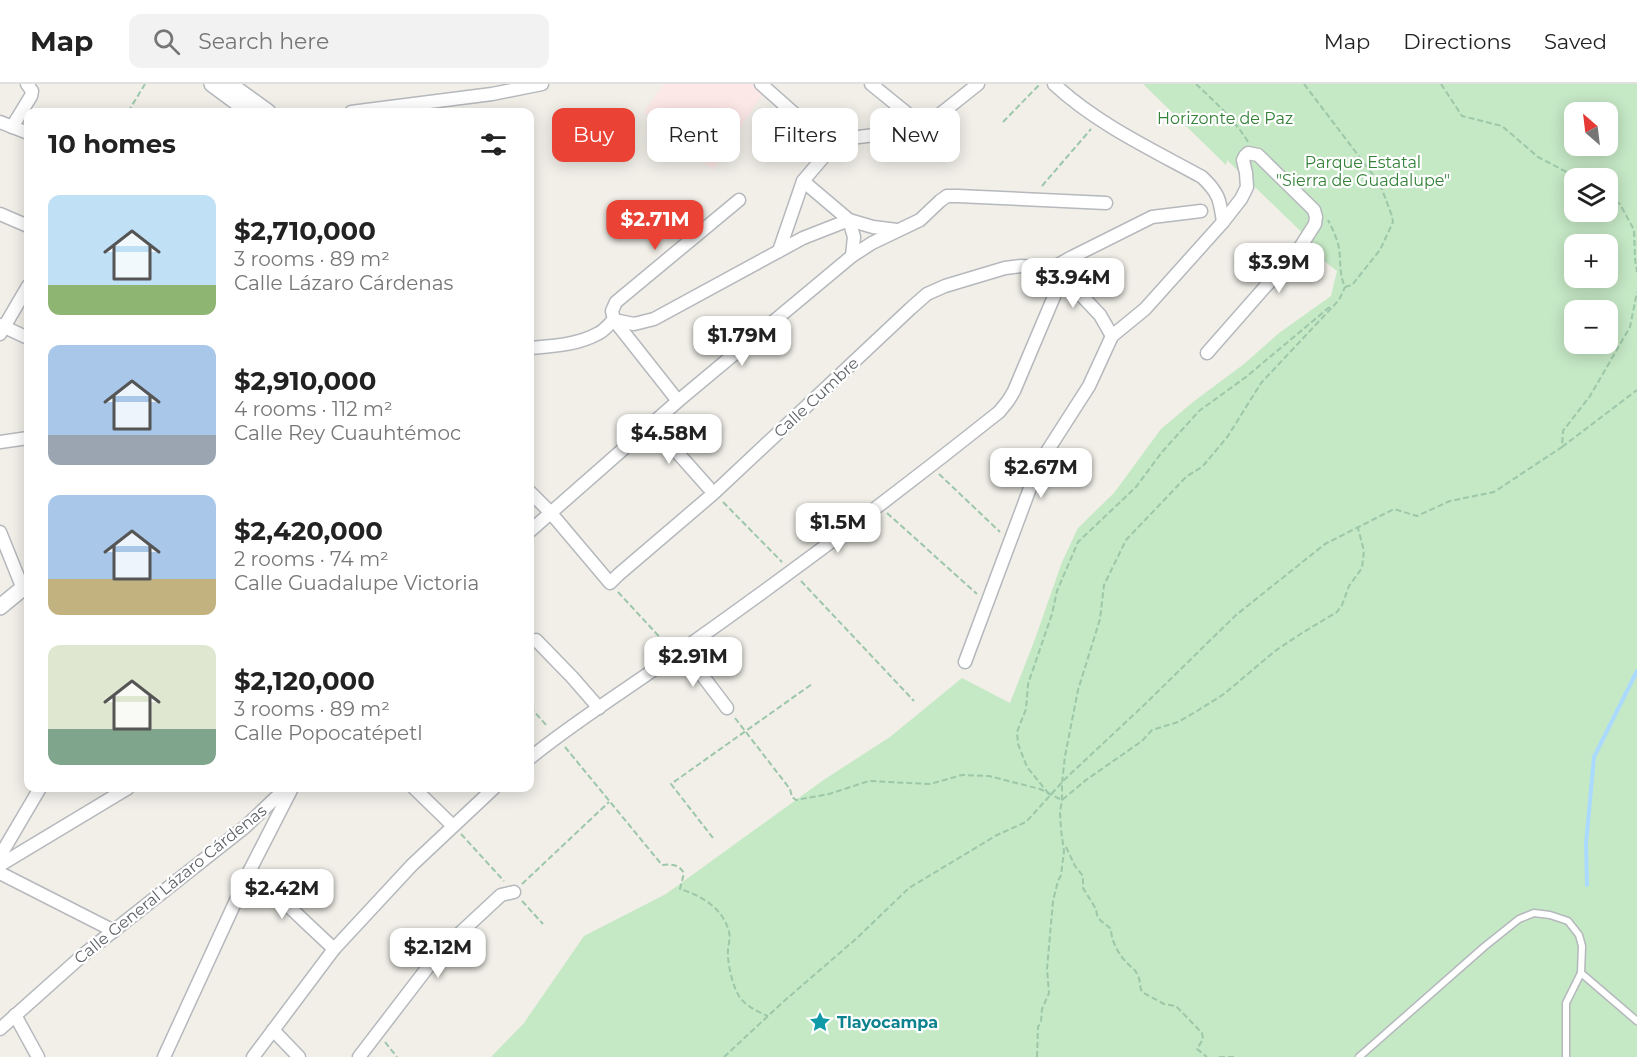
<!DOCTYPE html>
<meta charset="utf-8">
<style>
:root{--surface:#fff;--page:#f2f2f2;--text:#222;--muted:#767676;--line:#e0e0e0;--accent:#ea4335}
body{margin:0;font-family:Montserrat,sans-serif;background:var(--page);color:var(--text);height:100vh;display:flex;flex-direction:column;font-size:22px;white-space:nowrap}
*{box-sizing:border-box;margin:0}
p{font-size:20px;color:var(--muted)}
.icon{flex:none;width:33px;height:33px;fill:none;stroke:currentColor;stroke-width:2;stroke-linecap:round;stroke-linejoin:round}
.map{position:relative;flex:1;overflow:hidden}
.panel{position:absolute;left:24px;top:24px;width:510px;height:684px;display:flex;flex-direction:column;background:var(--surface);border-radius:12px;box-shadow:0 3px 15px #0003}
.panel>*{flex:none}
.guide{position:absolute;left:552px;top:24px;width:570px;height:54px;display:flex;gap:12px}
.needle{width:39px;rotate:332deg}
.controls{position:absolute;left:1564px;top:18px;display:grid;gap:12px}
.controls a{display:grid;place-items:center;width:54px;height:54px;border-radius:12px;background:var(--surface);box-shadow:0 3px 15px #0003;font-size:30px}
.price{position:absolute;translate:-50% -51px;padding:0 14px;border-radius:12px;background:#fff;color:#222;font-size:20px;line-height:39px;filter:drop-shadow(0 2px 3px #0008)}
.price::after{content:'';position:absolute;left:50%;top:36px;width:18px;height:14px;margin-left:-9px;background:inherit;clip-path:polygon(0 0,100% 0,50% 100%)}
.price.current{background:var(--accent);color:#fff}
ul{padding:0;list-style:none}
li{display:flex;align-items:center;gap:18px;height:150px;padding:0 24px}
li span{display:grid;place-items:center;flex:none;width:168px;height:120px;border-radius:12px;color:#555}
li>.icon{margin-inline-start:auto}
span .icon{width:72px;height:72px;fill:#fffc;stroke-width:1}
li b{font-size:26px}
h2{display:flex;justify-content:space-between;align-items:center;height:72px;padding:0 24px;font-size:26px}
.chip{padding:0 21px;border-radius:12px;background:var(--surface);box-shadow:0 3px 15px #0003;font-size:21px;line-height:54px}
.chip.current{background:var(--accent);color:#fff}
header{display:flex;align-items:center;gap:36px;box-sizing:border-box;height:84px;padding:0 30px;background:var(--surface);border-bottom:2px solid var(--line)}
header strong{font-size:28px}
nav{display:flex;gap:33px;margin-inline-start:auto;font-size:21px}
.search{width:420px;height:54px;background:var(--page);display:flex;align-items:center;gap:15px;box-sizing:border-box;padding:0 21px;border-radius:12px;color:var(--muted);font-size:22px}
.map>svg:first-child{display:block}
.medical{fill:#fce8e6}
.green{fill:#c5e8c5;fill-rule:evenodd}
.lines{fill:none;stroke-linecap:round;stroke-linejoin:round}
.stream{stroke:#aadaff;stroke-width:4}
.service-casing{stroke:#b5b8bc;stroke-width:9}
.minor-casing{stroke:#b5b8bc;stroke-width:15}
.tertiary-casing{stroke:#b5b8bc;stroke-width:18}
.path{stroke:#9cc7a9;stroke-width:2;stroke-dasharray:6 3;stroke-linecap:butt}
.service{stroke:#fff;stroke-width:6}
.minor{stroke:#fff;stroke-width:12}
.tertiary{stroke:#fff;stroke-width:15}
.labels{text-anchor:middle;stroke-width:4.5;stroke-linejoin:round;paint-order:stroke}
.park-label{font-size:16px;fill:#348238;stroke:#fff}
.street-label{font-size:16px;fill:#5f6368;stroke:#fff}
.culture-label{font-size:16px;font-weight:bold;fill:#0d838f;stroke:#fff;text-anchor:start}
</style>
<header>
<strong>Map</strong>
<div class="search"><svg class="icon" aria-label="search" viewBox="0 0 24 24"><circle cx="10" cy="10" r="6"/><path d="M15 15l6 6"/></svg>Search here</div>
<nav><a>Map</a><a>Directions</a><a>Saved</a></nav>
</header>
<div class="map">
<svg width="1637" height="973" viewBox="0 0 1637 973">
<rect width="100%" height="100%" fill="#f1efe8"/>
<!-- medical -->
<polygon class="medical" points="664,0 754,0 763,9 713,86 644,28"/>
<!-- green -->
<path class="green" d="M1143,0H1637V973H491L524,939L584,852L666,810L825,695L890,653L962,594L1010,619L1035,555L1062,478L1078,444L1114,409L1161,345L1193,318L1244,280L1279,249L1331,212L1337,187L1315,170L1319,165L1227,76L1226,81ZM1575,28H1608V62H1575ZM1575,94H1608V128H1575ZM1575,160H1608V194H1575ZM1575,226H1608V260H1575Z"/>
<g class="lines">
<!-- stream -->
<polyline class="stream" points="1587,801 1586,760 1594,673 1637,587"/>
<defs>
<g id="service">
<polyline points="1581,889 1637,937"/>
<polyline points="1359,973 1484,863 1519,835 1534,829 1550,831 1568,837 1579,851 1582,862 1581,889 1566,919 1566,973"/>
</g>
<g id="minor">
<polyline points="761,0 832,63"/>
<polyline points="871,0 924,43"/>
<path d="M1054,0C1097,40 1151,65 1202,93C1219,109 1220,116 1223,138"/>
<polyline points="351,28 492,10 542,0"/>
<polyline points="0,38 28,49"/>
<polyline points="12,43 31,12 32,7 27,0"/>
<polyline points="803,97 849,136 854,153 852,172"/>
<polyline points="0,130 28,142"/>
<polyline points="779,167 803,97 832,63 850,54 916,46 924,43 978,0"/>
<polyline points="1047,187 1072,173 1152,133 1201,127"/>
<polyline points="0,241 28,254"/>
<polyline points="0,250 28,202"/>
<path d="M530,264C553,262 578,261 599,249C605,246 609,240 614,236L634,240L654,235L803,154L849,136L873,143L897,146"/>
<polyline points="678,317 614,236 612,227 616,218 739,116"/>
<polyline points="652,340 708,403"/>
<polyline points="0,358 28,354"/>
<polyline points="530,408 550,428 610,499 618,491 714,409 910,225 927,210 945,202 1005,184 1021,182 1034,183 1047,187 1081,211 1100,231 1112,252"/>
<polyline points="530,447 678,317 852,172 872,159 920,136 940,117 947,112 958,112 1106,119"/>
<polyline points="0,448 23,505 28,508"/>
<polyline points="536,556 572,593 599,624"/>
<polyline points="683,566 727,624"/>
<polyline points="965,578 1039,380 1089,302 1112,252 1145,225 1223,138 1241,115 1247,103 1246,89 1243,76 1245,72 1248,69 1258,71 1314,126 1316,133 1315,140 1301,162 1207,269"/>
<path d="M530,674C578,635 632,602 682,566C790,490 896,410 999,328L1008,317L1014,307L1061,196"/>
<polyline points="414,704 453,742"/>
<polyline points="0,772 40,704"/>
<polyline points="0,781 128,704"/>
<polyline points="250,786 334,865"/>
<polyline points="0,789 114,847"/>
<polyline points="15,931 38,973"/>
<polyline points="0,945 83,871 245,743 286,704"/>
<polyline points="273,946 299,973"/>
<polyline points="164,973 250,786 292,704"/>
<polyline points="253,973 334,865 412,781 494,704"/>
<polyline points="359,973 428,883 459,850 501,811 514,808"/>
</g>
<g id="tertiary">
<polyline points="212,0 250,28"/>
<polyline points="229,0 268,28"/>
<polyline points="0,523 28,500"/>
</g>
</defs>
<!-- service casing -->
<use href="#service" class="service-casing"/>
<!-- minor casing -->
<use href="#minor" class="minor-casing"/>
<!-- tertiary casing -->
<use href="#tertiary" class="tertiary-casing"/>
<!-- path -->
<g class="path">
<path d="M1196,0C1215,18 1235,36 1248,58"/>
<path d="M1304,0L1380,100L1392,132L1393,138L1380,166L1352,201L1345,203C1339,190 1341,178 1339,164C1337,155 1333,145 1328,136"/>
<polyline points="1441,0 1462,32 1502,42 1538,73 1578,94"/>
<polyline points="128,28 145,0"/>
<polyline points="1003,38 1040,0"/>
<polyline points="1042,102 1091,45"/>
<polyline points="1608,112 1620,120 1634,146 1635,175 1637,188"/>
<polyline points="1562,363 1637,306"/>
<polyline points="939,390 1000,448"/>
<polyline points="723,418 782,478"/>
<polyline points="887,429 977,510"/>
<polyline points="801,497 914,617"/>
<polyline points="618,508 667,561"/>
<polyline points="530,623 548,643"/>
<polyline points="735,634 790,705 792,713 796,716 829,710 869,697 930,700 962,691 989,692 1040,705 1062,716 1086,696 1142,657 1152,646 1178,638 1197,627 1224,610 1275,567 1302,549 1337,528 1342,521 1349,502 1362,484 1364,467 1358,444"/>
<path d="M565,663L662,781C672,780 678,780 684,789L680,805C702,812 723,824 729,848C731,855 728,860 728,866C727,879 733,905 741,915C748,923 758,928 768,932"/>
<polyline points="1049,710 1027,683 1018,660 1017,648 1026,625 1028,600 1052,530 1057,507 1078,458 1136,403 1162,368 1199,327 1246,293 1332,221"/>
<polyline points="461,750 504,797"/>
<polyline points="713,754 671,700 812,600"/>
<path d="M1066,763L1075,782L1083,792V804L1096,825L1097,831L1100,836L1111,845C1111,857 1119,871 1127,879C1131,883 1135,885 1137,890C1141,896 1139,902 1142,908L1164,920L1176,922L1202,949L1203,955L1197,965L1207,973"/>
<polyline points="522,800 609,718"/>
<polyline points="522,817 543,840"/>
<polyline points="385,958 397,973"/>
<polyline points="724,973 783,918 857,854 909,804 997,751 1026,738 1065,695 1142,623 1236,531 1325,460 1394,425 1417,432 1450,417 1494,408 1562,363 1563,347 1590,312 1630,243 1637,208"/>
<polyline points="1037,973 1038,943 1041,937 1042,925 1049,909 1047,885 1053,817 1058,797 1061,791 1064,767 1061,746 1060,728 1062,716 1062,699 1065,672 1078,606 1100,535 1104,501 1126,456 1186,393 1203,382 1228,352 1261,299 1339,216 1345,203"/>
<polyline points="1219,973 1235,973"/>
</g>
<!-- service -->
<use href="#service" class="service"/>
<!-- minor -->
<use href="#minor" class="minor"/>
<!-- tertiary -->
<use href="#tertiary" class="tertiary"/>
</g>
<!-- icons -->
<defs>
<symbol id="sight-bare" viewBox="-9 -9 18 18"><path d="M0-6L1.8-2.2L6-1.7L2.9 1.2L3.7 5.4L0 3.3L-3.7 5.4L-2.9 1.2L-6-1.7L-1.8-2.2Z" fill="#0f9aa8" stroke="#fff" stroke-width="2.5" paint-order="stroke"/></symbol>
</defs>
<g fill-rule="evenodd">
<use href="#sight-bare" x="805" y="923" width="30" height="30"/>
</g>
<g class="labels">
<!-- park labels -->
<g class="park-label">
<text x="1225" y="40">Horizonte de Paz</text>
<text x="1363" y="84">Parque Estatal<tspan x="1363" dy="18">"Sierra de Guadalupe"</tspan></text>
</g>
<!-- street labels -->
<g class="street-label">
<text transform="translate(816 313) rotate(-43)" y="6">Calle Cumbre</text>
<text transform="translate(170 800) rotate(-39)" y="6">Calle General Lázaro Cárdenas</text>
</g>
<!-- culture labels -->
<g class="culture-label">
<text x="837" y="944">Tlayocampa</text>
</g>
</g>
</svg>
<div class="controls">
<a><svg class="needle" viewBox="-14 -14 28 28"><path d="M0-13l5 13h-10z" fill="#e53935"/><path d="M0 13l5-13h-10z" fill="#767676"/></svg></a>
<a><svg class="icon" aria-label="layers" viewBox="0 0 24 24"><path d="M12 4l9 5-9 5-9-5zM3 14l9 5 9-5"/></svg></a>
<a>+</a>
<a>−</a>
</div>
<b class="price current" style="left:655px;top:167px">$2.71M</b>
<b class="price" style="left:1279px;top:210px">$3.9M</b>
<b class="price" style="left:1073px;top:225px">$3.94M</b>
<b class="price" style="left:742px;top:283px">$1.79M</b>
<b class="price" style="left:669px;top:381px">$4.58M</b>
<b class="price" style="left:1041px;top:415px">$2.67M</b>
<b class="price" style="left:838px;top:470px">$1.5M</b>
<b class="price" style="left:693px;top:604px">$2.91M</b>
<b class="price" style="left:282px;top:836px">$2.42M</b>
<b class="price" style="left:438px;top:895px">$2.12M</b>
<div class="guide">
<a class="chip current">Buy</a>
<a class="chip">Rent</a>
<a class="chip">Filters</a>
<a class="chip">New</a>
</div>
<section class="panel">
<h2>10 homes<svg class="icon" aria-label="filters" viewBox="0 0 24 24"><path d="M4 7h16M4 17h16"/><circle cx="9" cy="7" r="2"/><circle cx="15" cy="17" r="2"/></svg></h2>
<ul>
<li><span style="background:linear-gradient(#bfe0f5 75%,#8fb573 0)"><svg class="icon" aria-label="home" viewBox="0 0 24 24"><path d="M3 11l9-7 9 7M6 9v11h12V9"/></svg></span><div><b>$2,710,000</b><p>3 rooms · 89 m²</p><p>Calle Lázaro Cárdenas</p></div></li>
<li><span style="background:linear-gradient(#a9c7e8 75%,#9aa5b1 0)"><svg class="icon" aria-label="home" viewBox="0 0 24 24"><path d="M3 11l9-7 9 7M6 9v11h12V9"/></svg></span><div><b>$2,910,000</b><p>4 rooms · 112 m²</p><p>Calle Rey Cuauhtémoc</p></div></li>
<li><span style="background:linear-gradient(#a9c7e8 70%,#c2b280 0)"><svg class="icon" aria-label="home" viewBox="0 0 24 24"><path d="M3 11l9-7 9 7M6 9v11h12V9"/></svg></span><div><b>$2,420,000</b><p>2 rooms · 74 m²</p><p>Calle Guadalupe Victoria</p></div></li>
<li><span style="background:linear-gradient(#dfe7d0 70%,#7fa58c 0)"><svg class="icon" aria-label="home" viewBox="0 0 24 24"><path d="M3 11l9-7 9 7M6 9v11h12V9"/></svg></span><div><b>$2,120,000</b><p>3 rooms · 89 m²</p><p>Calle Popocatépetl</p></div></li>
</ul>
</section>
</div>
